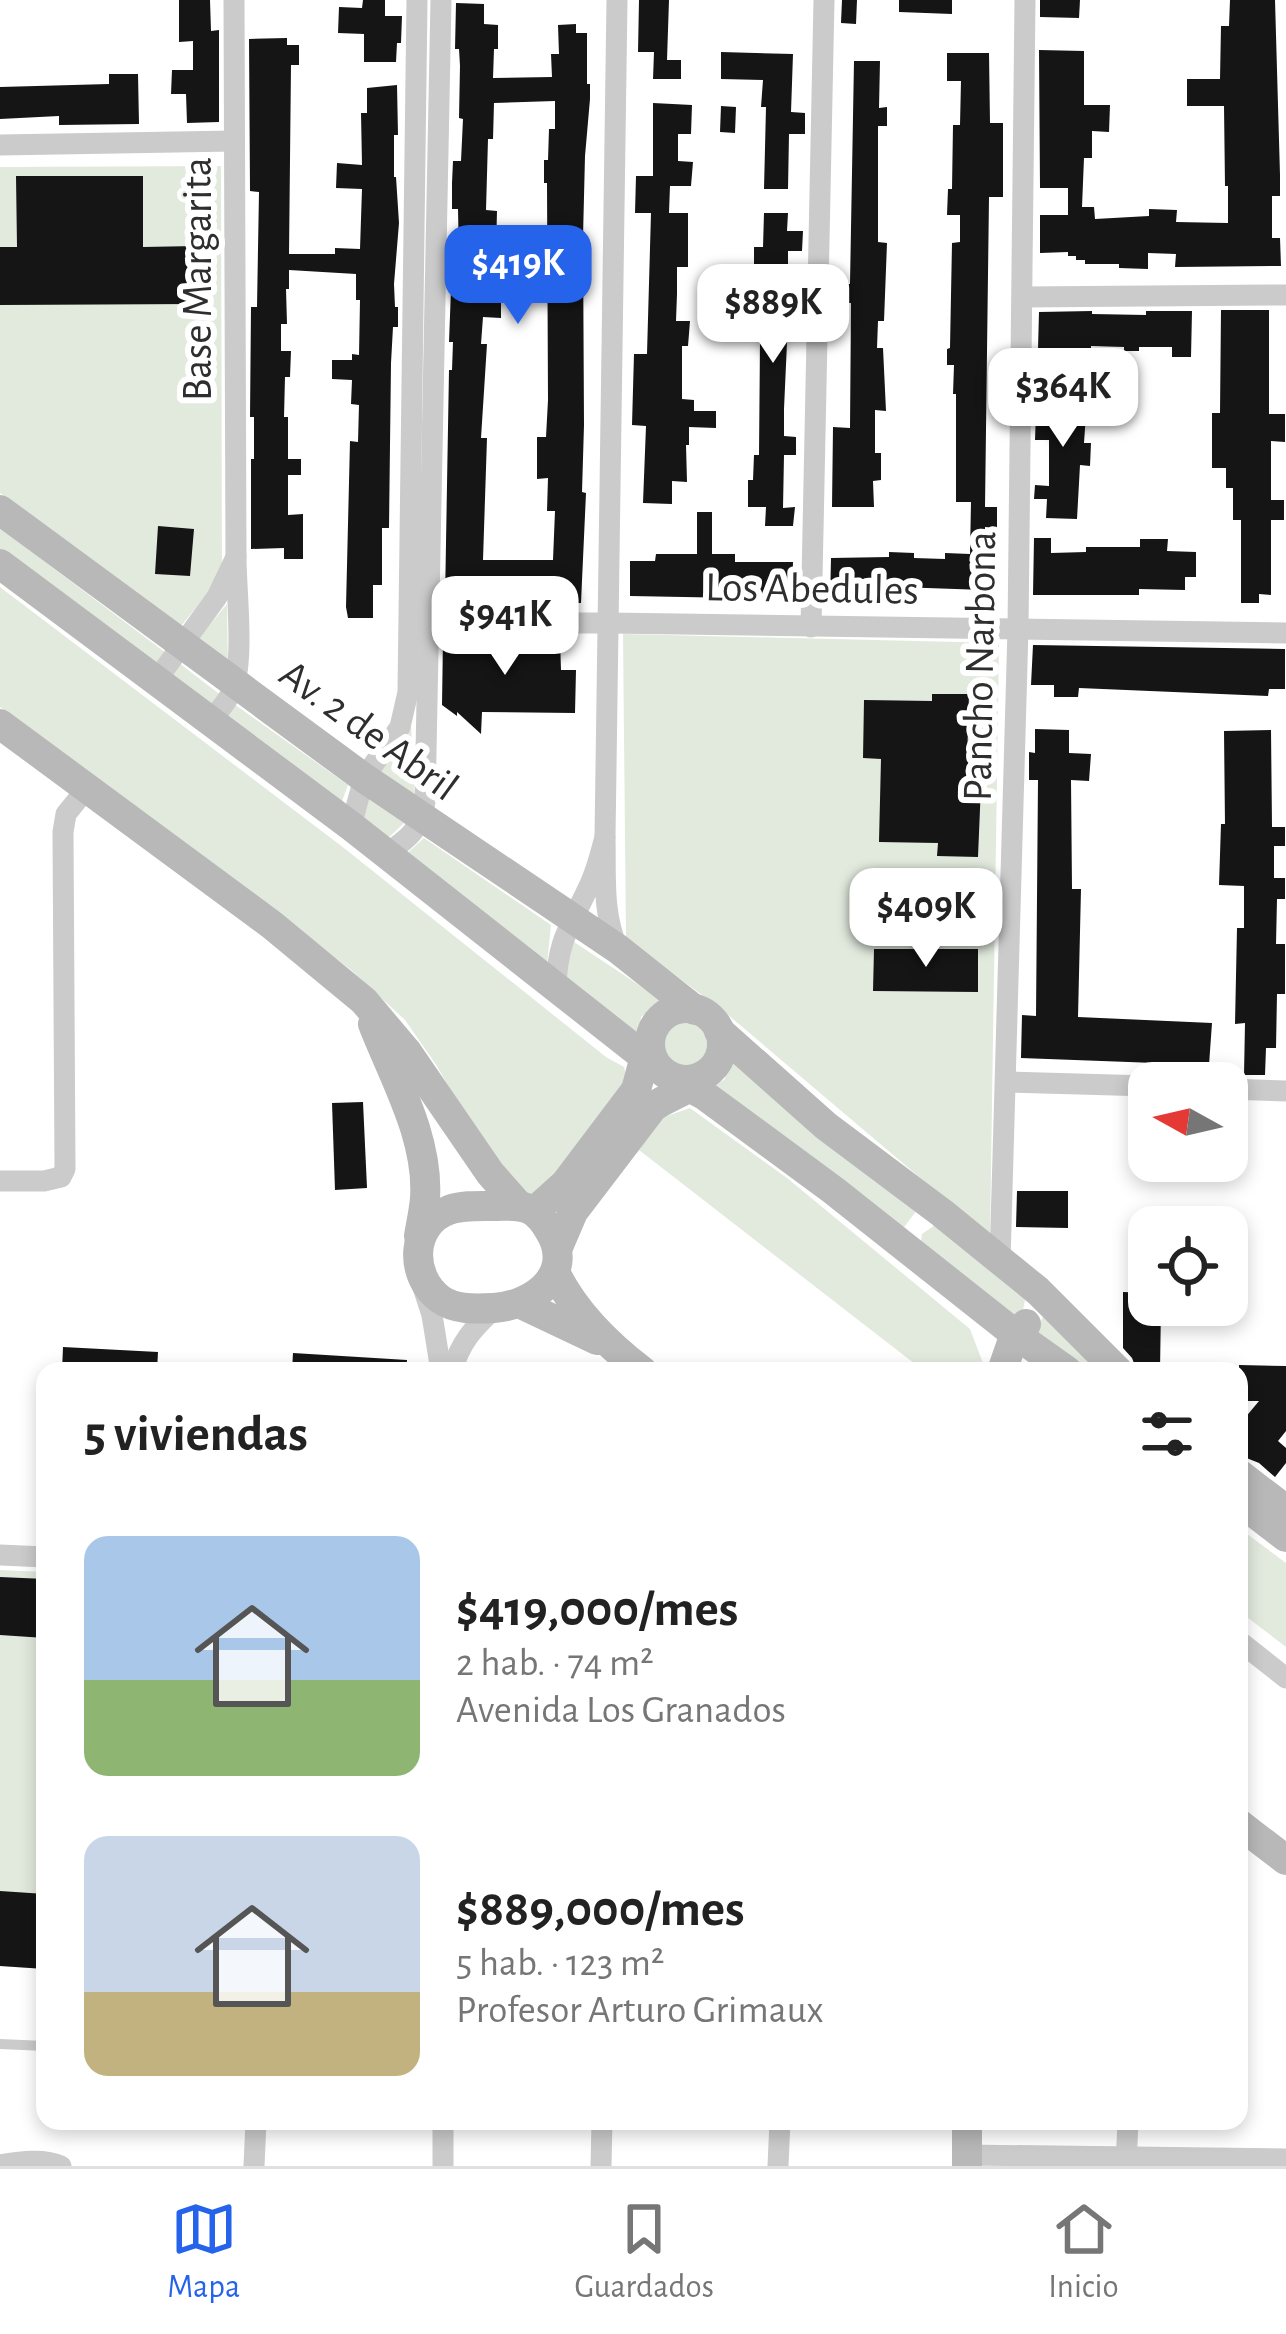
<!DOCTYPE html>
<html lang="es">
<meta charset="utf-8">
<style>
:root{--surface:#fff;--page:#f2f2f2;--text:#222;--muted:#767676;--line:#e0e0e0;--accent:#2563eb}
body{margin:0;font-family:"Alegreya Sans",sans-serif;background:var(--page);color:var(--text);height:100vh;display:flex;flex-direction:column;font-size:45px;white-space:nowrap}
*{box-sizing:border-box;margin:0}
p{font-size:39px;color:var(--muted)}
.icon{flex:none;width:66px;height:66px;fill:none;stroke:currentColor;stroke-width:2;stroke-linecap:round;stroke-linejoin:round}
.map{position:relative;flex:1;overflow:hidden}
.sheet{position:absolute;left:36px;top:1362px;width:1212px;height:768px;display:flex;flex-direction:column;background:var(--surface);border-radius:24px;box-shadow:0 6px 18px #0003}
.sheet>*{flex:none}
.needle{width:78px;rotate:278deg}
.fabs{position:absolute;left:1128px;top:1062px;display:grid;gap:24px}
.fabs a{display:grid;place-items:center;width:120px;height:120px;border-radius:24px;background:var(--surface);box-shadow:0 6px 18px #0003;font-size:60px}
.price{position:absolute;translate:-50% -102px;padding:0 27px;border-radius:24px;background:#fff;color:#222;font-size:39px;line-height:78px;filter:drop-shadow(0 3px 6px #0008)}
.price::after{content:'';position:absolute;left:50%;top:72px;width:36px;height:27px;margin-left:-18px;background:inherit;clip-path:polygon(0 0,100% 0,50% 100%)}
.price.current{background:var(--accent);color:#fff}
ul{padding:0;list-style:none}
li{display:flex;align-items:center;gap:36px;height:300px;padding:0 48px}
li span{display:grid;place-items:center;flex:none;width:336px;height:240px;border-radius:24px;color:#555}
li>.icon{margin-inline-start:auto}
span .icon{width:144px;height:144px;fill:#fffc;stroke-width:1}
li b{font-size:51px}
h2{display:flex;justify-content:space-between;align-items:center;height:144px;padding:0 48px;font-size:51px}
.tab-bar{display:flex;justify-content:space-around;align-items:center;height:168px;border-top:3px solid var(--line);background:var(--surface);font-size:33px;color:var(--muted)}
.tab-bar a{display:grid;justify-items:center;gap:6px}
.tab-bar .current{color:var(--accent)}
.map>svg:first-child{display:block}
.green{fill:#e2eade}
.building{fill:#151515;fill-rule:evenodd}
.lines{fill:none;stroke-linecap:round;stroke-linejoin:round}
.lane{stroke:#cbcbcb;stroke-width:10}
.street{stroke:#cbcbcb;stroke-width:21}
.secondary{stroke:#b8b8b8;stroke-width:30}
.labels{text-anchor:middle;stroke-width:12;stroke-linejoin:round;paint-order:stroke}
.street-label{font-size:42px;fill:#2e2e2e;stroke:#fff}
</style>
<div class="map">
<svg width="1286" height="2166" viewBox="0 0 1286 2166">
<rect width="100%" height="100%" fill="#fff"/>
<!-- green -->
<g class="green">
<polygon points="221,166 222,576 181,626 0,493 0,167"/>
<polygon points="0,528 166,653 154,672 0,555"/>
<polygon points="0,587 344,848 606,1057 624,1067 629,1088 552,1182 526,1199 471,1126 437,1066 405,1020 351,970 199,853 0,707"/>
<polygon points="227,604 228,670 192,646"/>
<polygon points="623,634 999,643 990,1237 727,1014 626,938"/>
<polygon points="179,663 222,696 209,713 166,680"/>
<polygon points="234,704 348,785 341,804 221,721"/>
<polygon points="411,725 415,802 377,776"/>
<polygon points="363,796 404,823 385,841 359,820"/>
<polygon points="424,838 551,925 547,964 404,856"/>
<polygon points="571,940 663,1001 641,1017 638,1044 565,979"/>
<circle cx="683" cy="1044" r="24"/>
<polygon points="733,1060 917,1210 902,1230 707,1088 724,1080"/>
<polygon points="690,1108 787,1178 970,1329 986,1371 924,1371 639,1150 661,1118"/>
<polygon points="935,1225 1025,1300 1022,1315 1011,1321 920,1247 922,1234"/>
<polygon points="1044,1315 1101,1371 1079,1371 1032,1338"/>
<polygon points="1239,1528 1286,1563 1286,1647 1239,1611"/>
<polygon points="0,1570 45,1572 45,1969 0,1966"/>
</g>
<!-- building -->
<g class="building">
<polygon points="179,0 210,0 211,31 219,30 219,122 187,123 186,94 171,94 172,70 193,70 193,41 179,42"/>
<polygon points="363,0 385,0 385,16 402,16 401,43 397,43 396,62 364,62 364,34 338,33 339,7 362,8"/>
<polygon points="639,0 669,0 667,60 681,60 681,79 653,79 654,52 638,52"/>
<polygon points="842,0 857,0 856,24 841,23"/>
<polygon points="899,0 952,0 952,14 899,12"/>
<polygon points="1040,0 1080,0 1079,18 1040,17"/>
<polygon points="1230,0 1275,0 1280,175 1280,196 1272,196 1272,238 1280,238 1281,266 1175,267 1176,254 1148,253 1148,269 1119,268 1119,264 1085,264 1085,260 1076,260 1076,256 1068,256 1068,252 1040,253 1040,215 1068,215 1068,188 1040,188 1039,50 1084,51 1084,105 1110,105 1109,132 1092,131 1092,158 1084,158 1082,207 1094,207 1095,219 1149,216 1149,209 1177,210 1176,222 1228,223 1228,186 1225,186 1224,106 1187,106 1187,79 1220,79 1221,26 1229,26"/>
<path d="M456,3L484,4V24L498,25V49H494L493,78L552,77L551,54H559L558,25L576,24V33H587V84H590V99L585,156L583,237L584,425L582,492L586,493L581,603L445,601L449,370H452L453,342H449L451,289H458L459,258L458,209H452V183L453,161H461L463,119L459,118L460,66L459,49H455ZM555,101V129H549L548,160H544V183H547L548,400L546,437H537V479L548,478L547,511H555L553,560H483L487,438H481L487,344H481L483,317L501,318V290H495L497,211L486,210L488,139H493L494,103Z"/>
<polygon points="287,38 287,45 299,45 299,65 291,65 289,254 335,254 335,248 360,249 362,189 336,188 337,163 362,165 361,113 367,113 367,88 397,85 398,135 394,135 394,177 396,177 399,223 394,284 395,307 398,307 398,327 393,327 391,363 389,528 382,528 382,585 373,585 373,618 348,618 346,607 350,441 358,442 359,405 351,404 352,380 332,379 332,360 352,360 352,354 359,355 360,300 356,300 356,274 289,270 289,289 286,289 287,324 281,324 281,351 291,351 290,377 285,377 284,417 288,417 288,459 301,459 301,475 288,475 288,515 303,514 303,559 284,559 284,548 251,549 251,459 254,459 254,417 250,417 251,307 257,307 259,192 250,191 249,39"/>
<polygon points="721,52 793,54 791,112 805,113 805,134 789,134 788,189 764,189 766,107 761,107 763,80 721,79"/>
<polygon points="947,53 989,53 990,123 1003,123 1003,197 989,197 985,507 997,507 997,528 985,527 984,590 898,587 898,592 857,591 857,603 830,603 831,558 889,557 889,552 914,553 914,558 945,559 945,553 970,554 971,502 956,502 956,394 953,394 954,365 947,365 947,349 950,348 952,243 960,242 960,215 947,215 948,189 952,189 953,125 960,125 961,81 947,81"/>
<polygon points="854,61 880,61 879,108 887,107 887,126 878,126 878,242 887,243 884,321 878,321 877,348 883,348 886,411 875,410 875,453 881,453 881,480 873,481 874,507 832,507 833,427 850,428 851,303 836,303 835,294 836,284 850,284"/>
<polygon points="109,74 138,74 139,124 59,125 59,116 0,119 0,87 109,84"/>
<polygon points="653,103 692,105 691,134 678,134 678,161 693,162 691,186 670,186 669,213 688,213 688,267 677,267 677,294 676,321 690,321 688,346 682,346 682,399 694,400 694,411 716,411 716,428 689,427 689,445 686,445 687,482 672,481 672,504 643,503 646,426 632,425 634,354 647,354 651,213 635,213 636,176 653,176"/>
<polygon points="721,106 736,107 735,133 720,132"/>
<polygon points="16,176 143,176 143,247 196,246 196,304 0,305 0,247 17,247"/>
<polygon points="764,213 788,213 787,231 803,231 802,251 788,251 788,266 787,293 800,293 800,320 788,320 784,409 784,436 796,437 796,455 784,455 783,508 795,507 793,526 765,526 766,507 748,507 748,480 753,480 754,455 759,455 760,339 759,320 747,319 747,292 760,292 761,265 754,265 754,247 763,247"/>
<polygon points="1221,310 1269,310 1269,414 1285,414 1285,442 1271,441 1271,500 1284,500 1284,520 1271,520 1271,595 1259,594 1259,603 1241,603 1241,520 1233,520 1233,488 1226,488 1226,468 1212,468 1212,413 1220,413"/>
<polygon points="1092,311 1092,314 1146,315 1146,311 1192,311 1191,357 1172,357 1172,347 1139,347 1139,351 1124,351 1124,347 1091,346 1091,354 1038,349 1039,312"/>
<polygon points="1047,385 1079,385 1078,413 1086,414 1084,443 1091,443 1090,466 1080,465 1077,519 1046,518 1047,499 1034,499 1035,485 1049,486 1049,440 1035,440 1036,412 1046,412"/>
<polygon points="697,512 712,512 712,554 735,554 735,562 793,562 792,599 630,596 630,561 655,561 656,554 697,554"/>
<polygon points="158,526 194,529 190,576 155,574"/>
<polygon points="1034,538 1051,538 1051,553 1086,552 1086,547 1140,547 1140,539 1168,539 1167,551 1196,552 1196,577 1185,577 1185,590 1139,589 1139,595 1033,595"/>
<polygon points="443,638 560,639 561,670 576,670 575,713 482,712 481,734 457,712 457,716 442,705"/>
<polygon points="1033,645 1285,649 1285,689 1269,689 1268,696 1079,688 1078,697 1054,697 1054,685 1031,685"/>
<polygon points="932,694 969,694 967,761 982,761 978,857 937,856 938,843 879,842 881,759 863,758 864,700 932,701"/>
<polygon points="1035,729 1069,730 1069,753 1091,754 1089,781 1071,780 1072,889 1081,889 1078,1017 1212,1023 1209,1065 1021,1058 1022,1015 1036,1016 1038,780 1029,780 1029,752 1035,753"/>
<polygon points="1271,730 1272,827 1285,827 1285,846 1274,846 1274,878 1285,878 1285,899 1277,899 1276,944 1285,944 1285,994 1277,994 1276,1048 1266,1048 1265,1075 1244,1075 1245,1023 1235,1024 1237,928 1244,928 1244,886 1219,885 1221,824 1225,824 1224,731"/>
<polygon points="874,949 978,949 978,992 873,991"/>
<polygon points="363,1102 367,1188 335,1190 332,1103"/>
<polygon points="1017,1191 1068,1191 1068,1228 1016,1227"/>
<polygon points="1123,1292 1149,1293 1149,1305 1161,1305 1160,1371 1137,1371 1132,1358 1123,1348"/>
<polygon points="63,1347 158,1352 157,1371 62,1371"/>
<polygon points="293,1353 407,1360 406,1371 292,1371"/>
<polygon points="1239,1365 1286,1366 1286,1431 1278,1441 1286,1448 1286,1463 1275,1477 1259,1463 1239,1455 1239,1425 1259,1401 1239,1401"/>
<polygon points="0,1577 45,1579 45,1638 0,1635"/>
<polygon points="0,1891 45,1894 45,1969 0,1966"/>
</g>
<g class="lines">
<!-- lane -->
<polyline class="lane" points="0,2044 45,2046"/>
<!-- street -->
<g class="street">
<polyline points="234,0 236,557"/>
<polyline points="0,145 234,141"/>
<polyline points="1023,297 1286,295"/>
<polyline points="410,623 609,623 1286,633"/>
<polyline points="811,627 824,0"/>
<path d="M155,682L217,597L236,557C236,591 245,662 232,691C227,703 217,713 209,722"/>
<polyline points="351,826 364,778 400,727 408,692 417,0"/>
<polyline points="605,837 617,0"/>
<path d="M386,854C408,839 421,829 425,802L441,0"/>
<path d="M556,986C558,937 571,926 590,884C597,869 601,852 605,837C606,874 602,914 618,949"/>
<polyline points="1007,1082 1149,1086"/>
<polyline points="1227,1089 1286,1091"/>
<polyline points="0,1181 44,1181 61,1177 65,1169 63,832 66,814 87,788"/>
<polyline points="1000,1261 1018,629 1025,0"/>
<polyline points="422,1284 432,1315 441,1371"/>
<path d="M452,1371C460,1343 473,1328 495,1308"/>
<polyline points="0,1555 45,1557"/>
<polyline points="1239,1641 1286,1678"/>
<polyline points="967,2155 1286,2159"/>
<path d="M0,2165C19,2162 43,2158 61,2166"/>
<polyline points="254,2166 256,2121"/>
<polyline points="443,2166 443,2121"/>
<polyline points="601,2166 602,2121"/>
<polyline points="778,2166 780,2121"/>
<polyline points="1126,2166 1128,2121"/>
</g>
<!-- secondary -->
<g class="secondary">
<polyline points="0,510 364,778 618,949 695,1010"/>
<polyline points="0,564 351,826 661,1070"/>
<polyline points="0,724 272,925 364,1001 407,1052 490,1173 519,1206"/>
<circle cx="686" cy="1044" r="36"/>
<path d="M373,1024C394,1078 429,1138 425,1198C424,1211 421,1224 419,1236"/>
<polyline points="719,1031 826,1126 942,1213 1038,1291 1118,1371"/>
<polyline points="672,1078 704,1095 833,1190 1015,1334 1067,1371"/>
<path d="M495,1206C507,1206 520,1204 531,1210C538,1214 545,1223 549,1230C576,1273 535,1305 494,1308C476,1309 455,1310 440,1299C409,1276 410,1224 449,1210C462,1205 480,1206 495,1206Z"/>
<polyline points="535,1211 565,1184 636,1090 648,1045"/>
<path d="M558,1247L573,1212L653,1107C667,1097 685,1092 698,1081"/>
<path d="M555,1272C574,1312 607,1344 642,1371"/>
<polyline points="521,1304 597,1340"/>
<polyline points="1002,1371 1015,1334 1026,1324"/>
<polyline points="1239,1474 1286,1510"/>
<polyline points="1239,1501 1286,1537"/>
<polyline points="1239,1824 1286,1860"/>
<polyline points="967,2166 967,2121"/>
</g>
</g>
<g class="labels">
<!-- street labels -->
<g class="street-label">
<text transform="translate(196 279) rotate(-90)" y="15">Base Margarita</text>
<text transform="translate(812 587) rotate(1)" y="15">Los Abedules</text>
<text transform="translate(978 666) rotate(-89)" y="15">Pancho Narbona</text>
<text transform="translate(370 729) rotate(36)" y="15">Av. 2 de Abril</text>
</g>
</g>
</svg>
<div class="fabs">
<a><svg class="needle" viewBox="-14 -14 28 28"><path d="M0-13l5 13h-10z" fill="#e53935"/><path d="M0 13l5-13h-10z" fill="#767676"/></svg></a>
<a><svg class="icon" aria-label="locate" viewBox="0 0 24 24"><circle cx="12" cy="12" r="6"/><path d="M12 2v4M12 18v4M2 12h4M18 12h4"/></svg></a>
</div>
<b class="price current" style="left:518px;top:327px">$419K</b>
<b class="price" style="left:773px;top:366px">$889K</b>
<b class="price" style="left:1063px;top:450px">$364K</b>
<b class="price" style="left:505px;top:678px">$941K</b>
<b class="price" style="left:926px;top:970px">$409K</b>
<section class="sheet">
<h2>5 viviendas<svg class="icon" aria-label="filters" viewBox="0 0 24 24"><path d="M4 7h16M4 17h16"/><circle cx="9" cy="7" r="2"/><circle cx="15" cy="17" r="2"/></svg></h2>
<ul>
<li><span style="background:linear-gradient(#a9c7e8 60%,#8fb573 0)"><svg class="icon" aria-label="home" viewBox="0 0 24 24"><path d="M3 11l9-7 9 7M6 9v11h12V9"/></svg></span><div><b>$419,000/mes</b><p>2 hab. · 74 m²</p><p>Avenida Los Granados</p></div></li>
<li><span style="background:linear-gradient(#c9d6e8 65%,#c2b280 0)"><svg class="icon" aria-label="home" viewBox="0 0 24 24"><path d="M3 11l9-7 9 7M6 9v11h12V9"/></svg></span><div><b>$889,000/mes</b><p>5 hab. · 123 m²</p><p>Profesor Arturo Grimaux</p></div></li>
</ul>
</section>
</div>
<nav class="tab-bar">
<a class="current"><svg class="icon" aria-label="map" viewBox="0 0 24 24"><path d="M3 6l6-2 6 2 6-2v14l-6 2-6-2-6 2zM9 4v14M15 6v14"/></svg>Mapa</a>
<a><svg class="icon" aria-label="saved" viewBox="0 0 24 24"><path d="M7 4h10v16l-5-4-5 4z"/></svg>Guardados</a>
<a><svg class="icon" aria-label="home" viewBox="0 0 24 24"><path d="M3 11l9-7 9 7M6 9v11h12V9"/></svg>Inicio</a>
</nav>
